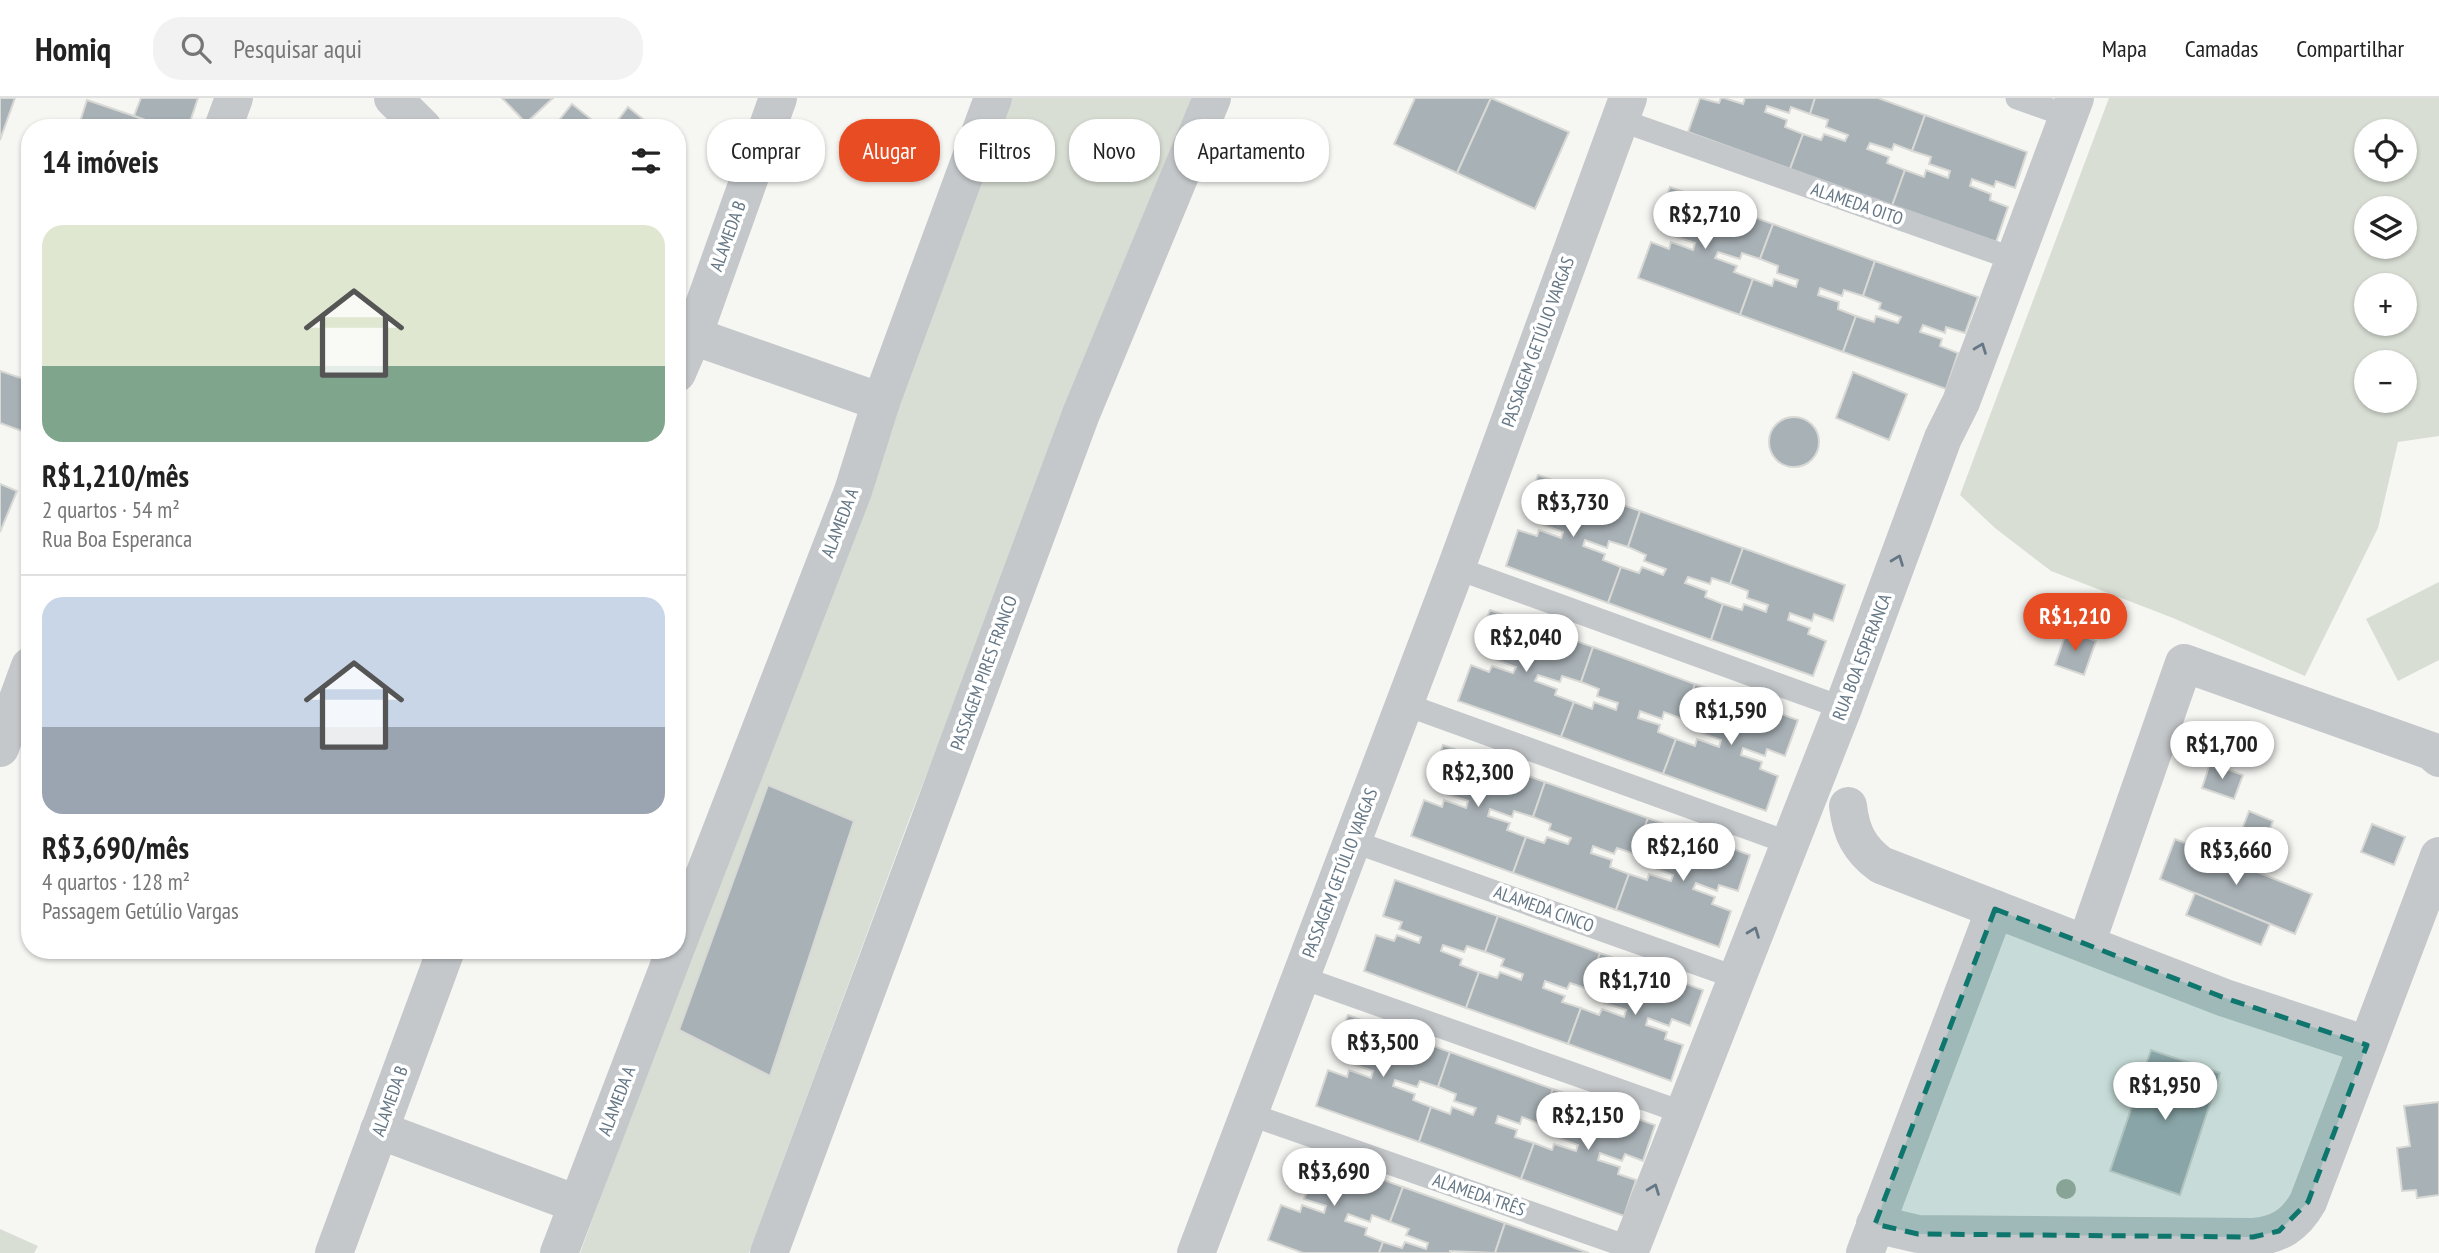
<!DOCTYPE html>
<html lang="pt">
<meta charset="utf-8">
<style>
:root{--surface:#fff;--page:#f2f2f2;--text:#222;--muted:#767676;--line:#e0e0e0;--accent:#e74c22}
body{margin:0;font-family:"PT Sans Narrow",sans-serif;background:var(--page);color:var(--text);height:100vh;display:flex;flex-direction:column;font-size:26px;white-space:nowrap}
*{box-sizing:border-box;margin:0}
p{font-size:23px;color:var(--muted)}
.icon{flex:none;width:38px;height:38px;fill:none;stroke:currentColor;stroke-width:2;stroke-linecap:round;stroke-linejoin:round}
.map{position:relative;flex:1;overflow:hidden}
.drawer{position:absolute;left:21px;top:21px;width:665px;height:840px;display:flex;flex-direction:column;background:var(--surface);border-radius:28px;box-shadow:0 2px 5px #0004}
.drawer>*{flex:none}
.banner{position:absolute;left:707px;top:21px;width:665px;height:63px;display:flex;gap:14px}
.fabs{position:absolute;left:2354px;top:21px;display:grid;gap:14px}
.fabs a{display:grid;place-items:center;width:63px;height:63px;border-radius:50%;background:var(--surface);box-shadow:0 2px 5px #0004;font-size:35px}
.price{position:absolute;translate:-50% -60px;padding:0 16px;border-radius:24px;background:#fff;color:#222;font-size:23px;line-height:46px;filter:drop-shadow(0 2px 4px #0008)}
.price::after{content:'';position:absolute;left:50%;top:42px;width:21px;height:16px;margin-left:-10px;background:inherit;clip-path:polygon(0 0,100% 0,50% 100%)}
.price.active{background:var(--accent);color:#fff}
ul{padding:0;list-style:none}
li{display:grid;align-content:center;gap:14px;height:371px;padding:0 21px}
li+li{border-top:2px solid var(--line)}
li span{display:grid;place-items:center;height:217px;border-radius:21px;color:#555}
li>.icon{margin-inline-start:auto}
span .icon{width:126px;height:126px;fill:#fffc;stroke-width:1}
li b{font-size:30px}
h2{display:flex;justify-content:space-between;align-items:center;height:84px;padding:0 21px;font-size:30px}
.pill{padding:0 24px;border-radius:28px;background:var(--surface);box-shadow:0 2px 5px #0004;font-size:24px;line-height:63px}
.pill.active{background:var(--accent);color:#fff}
header{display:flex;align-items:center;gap:42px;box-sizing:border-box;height:98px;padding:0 35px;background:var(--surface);border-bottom:2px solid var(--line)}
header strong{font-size:33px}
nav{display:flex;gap:38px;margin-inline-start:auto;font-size:24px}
.search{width:490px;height:63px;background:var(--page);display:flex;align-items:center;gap:18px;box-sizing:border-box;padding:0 24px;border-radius:28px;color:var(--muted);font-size:26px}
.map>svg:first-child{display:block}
.green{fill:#d8ded4;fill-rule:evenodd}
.building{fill:#a8b1b6;stroke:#d8d8d5;stroke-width:2}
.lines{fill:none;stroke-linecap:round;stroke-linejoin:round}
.service{stroke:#c4c8cb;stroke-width:23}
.minor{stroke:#c4c8cb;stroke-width:38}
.tree{fill:#a6b0a2}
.oneway{stroke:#657785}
.marked{fill:#0f766e;fill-opacity:0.2;stroke:#0f766e;stroke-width:5;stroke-dasharray:14 9;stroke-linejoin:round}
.labels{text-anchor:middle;stroke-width:7;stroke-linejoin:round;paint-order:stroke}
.street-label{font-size:18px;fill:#657785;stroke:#fff}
</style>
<header>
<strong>Homiq</strong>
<div class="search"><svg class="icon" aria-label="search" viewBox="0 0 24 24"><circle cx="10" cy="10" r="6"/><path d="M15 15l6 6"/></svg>Pesquisar aqui</div>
<nav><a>Mapa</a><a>Camadas</a><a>Compartilhar</a></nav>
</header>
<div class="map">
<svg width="2439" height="1155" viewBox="0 0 2439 1155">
<rect width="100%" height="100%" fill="#f6f6f3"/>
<!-- green -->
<g class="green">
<polygon points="1007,0 1192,0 910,719 749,1155 580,1155"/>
<path d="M2109,0H2439V338L2398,344L2378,430L2305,578L2173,520L2051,473L1995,430L1960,397ZM2366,33H2404V72H2366ZM2366,110H2404V149H2366ZM2404,187V226H2366V187ZM2366,264H2404V303H2366Z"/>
<polygon points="2439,484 2439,562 2398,583 2366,521"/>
<polygon points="0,1083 0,1131 38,1148 34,1155 0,1155"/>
</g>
<!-- building -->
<g class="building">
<polygon points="0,0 15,0 0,42"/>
<polygon points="141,0 198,0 188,30 167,30 134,18"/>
<polygon points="502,0 553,0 526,25"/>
<polygon points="1415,0 1491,0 1457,75 1394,46"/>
<polygon points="1491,0 1569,34 1535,111 1457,75"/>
<polygon points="1700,0 1719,5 1721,0 1724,0 1743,6 1745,0 1815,0 1810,16 1791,9 1789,15 1767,8 1765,14 1787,22 1785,29 1803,36 1790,71 1688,34"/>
<polygon points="1815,0 1878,0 1925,17 1912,53 1894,46 1892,52 1870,45 1867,51 1889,59 1887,65 1905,72 1892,108 1790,71 1803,36 1821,42 1824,36 1845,43 1848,37 1826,29 1828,22 1810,16"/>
<polygon points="87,2 134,18 167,30 78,30"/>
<polygon points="572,6 602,30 553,30"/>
<polygon points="628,9 654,30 612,30"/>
<polygon points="1925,17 2027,54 2015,90 1996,83 1994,89 1972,81 1970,88 1991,96 1990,102 2008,109 1996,144 1892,108 1905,72 1924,79 1926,72 1948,80 1950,73 1929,66 1931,59 1912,53"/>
<polygon points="1670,89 1773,126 1760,161 1742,155 1740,161 1718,154 1715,160 1737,168 1734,174 1753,181 1740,217 1638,180 1651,144 1669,151 1671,144 1693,152 1695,145 1674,138 1676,131 1658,124"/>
<polygon points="1773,126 1875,163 1863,198 1844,192 1842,198 1820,190 1818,197 1839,204 1838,211 1856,218 1843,254 1740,217 1753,181 1772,188 1774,181 1796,189 1798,182 1777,175 1778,168 1760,161"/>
<polygon points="1875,163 1978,199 1965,235 1946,229 1945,235 1923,227 1920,234 1942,241 1940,248 1958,255 1946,291 1843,254 1856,218 1874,224 1876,218 1898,225 1901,219 1879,211 1881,205 1863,198"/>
<polygon points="0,273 30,283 30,336 0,325"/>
<polygon points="1853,274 1907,296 1889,342 1836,320"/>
<circle cx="1794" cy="344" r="25"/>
<polygon points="1538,377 1640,413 1628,449 1609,443 1607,450 1585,442 1583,448 1605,456 1603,462 1621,469 1608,505 1506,468 1518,432 1537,438 1539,432 1561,440 1563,434 1541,426 1544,420 1526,413"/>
<polygon points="0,386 17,393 0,434"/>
<polygon points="1640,413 1743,450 1730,486 1712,480 1710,486 1688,479 1685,485 1707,493 1705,499 1723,506 1711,542 1608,505 1621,469 1639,475 1642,469 1663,477 1666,471 1644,463 1646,457 1628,449"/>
<polygon points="1743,450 1845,487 1833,523 1814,516 1812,523 1790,515 1788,522 1810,530 1808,536 1826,543 1813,578 1711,542 1723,506 1742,512 1744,506 1766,514 1768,507 1747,500 1748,493 1730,486"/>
<polygon points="1490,512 1593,549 1581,584 1562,578 1560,584 1538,577 1535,583 1557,591 1555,597 1574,604 1561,639 1458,603 1471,567 1489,574 1492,568 1513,575 1516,569 1494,561 1496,554 1478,547"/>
<polygon points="2067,532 2096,543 2084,577 2055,567"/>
<polygon points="1593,549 1695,586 1683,621 1664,614 1662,621 1640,613 1638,620 1660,627 1658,634 1676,641 1663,676 1561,639 1574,604 1592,611 1594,604 1616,612 1618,605 1597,598 1599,591 1581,584"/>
<polygon points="1695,586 1798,622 1785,658 1767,651 1765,658 1743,650 1741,657 1762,664 1760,671 1778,678 1766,713 1663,676 1676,641 1695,648 1697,641 1719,649 1721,642 1699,634 1701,628 1683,621"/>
<polygon points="1443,647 1545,684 1533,719 1514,713 1512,719 1490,711 1488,718 1510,725 1507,732 1526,739 1513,775 1411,738 1424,702 1442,709 1444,702 1466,710 1468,703 1446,696 1449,689 1430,683"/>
<polygon points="2210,665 2243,677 2234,701 2202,690"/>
<polygon points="1545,684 1648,720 1635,756 1617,750 1614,756 1593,748 1591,755 1612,762 1610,769 1629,776 1616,812 1513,775 1526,739 1544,745 1547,739 1568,746 1571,740 1549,732 1551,726 1533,719"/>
<polygon points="768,687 854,723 770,978 679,932"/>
<polygon points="2249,713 2273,723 2254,772 2230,763"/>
<polygon points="1648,720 1750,757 1738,793 1719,787 1717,793 1696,785 1693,791 1715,799 1712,806 1731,813 1719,849 1616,812 1629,776 1647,782 1649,776 1671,783 1673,777 1652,769 1654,763 1635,756"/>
<polygon points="2372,726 2405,739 2394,767 2361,754"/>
<polygon points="2175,741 2312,796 2295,836 2160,781"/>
<polygon points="1395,782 1498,818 1485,854 1467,848 1464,854 1443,847 1441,853 1462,861 1460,867 1479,874 1466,910 1364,873 1376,837 1394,843 1397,837 1419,845 1421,839 1399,831 1402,824 1383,818"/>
<polygon points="2195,795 2270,826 2261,847 2186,817"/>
<polygon points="1498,818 1600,855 1588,891 1570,885 1567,891 1545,883 1543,890 1565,898 1562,904 1581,910 1568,946 1466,910 1479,874 1497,880 1500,874 1521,882 1523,876 1501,868 1504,861 1485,854"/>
<polygon points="1600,855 1703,892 1690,928 1672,921 1669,928 1648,920 1646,927 1667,934 1665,941 1683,947 1671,983 1568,946 1581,910 1599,917 1602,911 1624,919 1626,912 1604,905 1606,898 1588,891"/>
<polygon points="1348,917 1450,954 1438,989 1420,983 1417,989 1395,982 1393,988 1415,996 1413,1002 1431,1009 1419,1044 1316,1008 1328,972 1347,979 1349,972 1371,980 1373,973 1352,966 1354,959 1335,952"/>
<polygon points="2151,952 2220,975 2180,1097 2110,1073"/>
<polygon points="1450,954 1553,991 1540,1026 1522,1019 1520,1026 1498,1018 1496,1025 1517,1032 1515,1039 1534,1045 1521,1081 1419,1044 1431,1009 1450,1016 1452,1009 1473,1017 1476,1010 1454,1003 1456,996 1438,989"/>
<polygon points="1553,991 1655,1027 1643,1063 1625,1056 1622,1063 1600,1055 1598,1062 1620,1069 1618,1076 1636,1082 1624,1118 1521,1081 1534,1045 1552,1052 1554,1046 1576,1053 1578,1047 1556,1039 1559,1033 1540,1026"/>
<polygon points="2439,1004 2439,1097 2417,1100 2416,1092 2402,1093 2397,1050 2410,1048 2404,1008"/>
<polygon points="1301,1052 1403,1089 1390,1124 1372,1117 1370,1124 1348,1116 1345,1123 1367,1130 1365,1137 1383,1144 1379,1155 1303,1155 1268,1142 1281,1107 1300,1114 1302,1107 1324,1115 1326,1108 1304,1101 1307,1094 1288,1087"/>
<polygon points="1403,1089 1505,1125 1495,1155 1450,1153 1450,1155 1379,1155 1383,1144 1402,1150 1405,1144 1426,1151 1428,1145 1406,1137 1409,1131 1390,1124"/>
<polygon points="1505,1125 1589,1155 1495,1155"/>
</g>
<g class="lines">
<!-- service -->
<g class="service">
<polyline points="2017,0 2068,18"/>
<polyline points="1620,22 2014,161"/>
<polyline points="1456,470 1843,610"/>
<polyline points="1404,606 1789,745"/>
<polyline points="1352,743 1737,880"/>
<polyline points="1300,879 1684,1015"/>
<polyline points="1249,1016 1631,1150"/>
</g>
<!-- minor -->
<g class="minor">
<polyline points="393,0 423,30"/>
<polyline points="223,30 234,0"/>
<polyline points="677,226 693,238 881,304"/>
<polyline points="677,275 693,238 778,0"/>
<polyline points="0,650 30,568"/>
<path d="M1848,708C1851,734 1859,751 1881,767L2225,900L2367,947"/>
<polyline points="2086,846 2184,565 2431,653 2439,660"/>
<polyline points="677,847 853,393 881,304 993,0"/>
<polyline points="379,1032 577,1106"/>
<path d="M1875,1126L1918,1136L2253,1139C2279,1137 2295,1127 2308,1104L2439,758"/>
<polyline points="334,1155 446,852"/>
<polyline points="559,1155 675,852"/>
<polyline points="769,1155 1081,316 1212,0"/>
<polyline points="1196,1155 1456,470 1628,0"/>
<polyline points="1629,1155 1843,610 1943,340 1961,304 2075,0"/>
<polyline points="1865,1155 1995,811"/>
</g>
</g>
<!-- trees -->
<circle class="tree" cx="2066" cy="1091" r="10"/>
<!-- one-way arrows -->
<defs><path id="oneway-chevron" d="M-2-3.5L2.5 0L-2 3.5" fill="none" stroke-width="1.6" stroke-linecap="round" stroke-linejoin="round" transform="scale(1.75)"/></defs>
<g class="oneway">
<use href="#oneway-chevron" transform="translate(1981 250) rotate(-69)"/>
<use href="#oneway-chevron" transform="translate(1898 462) rotate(-69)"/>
<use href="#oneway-chevron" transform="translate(1754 834) rotate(-69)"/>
<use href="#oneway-chevron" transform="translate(1654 1091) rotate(-69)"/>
</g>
<!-- marked area -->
<path class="marked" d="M1995,811L2225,900L2367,947L2308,1104L2279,1133L2253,1139L1918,1136L1875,1126Z"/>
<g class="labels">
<!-- street labels -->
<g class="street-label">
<text transform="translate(1857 106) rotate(19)" y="6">ALAMEDA OITO</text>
<text transform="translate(728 138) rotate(-70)" y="6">ALAMEDA B</text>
<text transform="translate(1538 244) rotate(-70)" y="6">PASSAGEM GETÚLIO VARGAS</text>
<text transform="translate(840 425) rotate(-69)" y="6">ALAMEDA A</text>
<text transform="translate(1862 559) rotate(-69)" y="6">RUA BOA ESPERANCA</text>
<text transform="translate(984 575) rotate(-70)" y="6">PASSAGEM PIRES FRANCO</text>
<text transform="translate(1340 775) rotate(-69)" y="6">PASSAGEM GETÚLIO VARGAS</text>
<text transform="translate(1544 811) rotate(20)" y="6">ALAMEDA CINCO</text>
<text transform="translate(390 1003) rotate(-70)" y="6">ALAMEDA B</text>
<text transform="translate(617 1003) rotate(-69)" y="6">ALAMEDA A</text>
<text transform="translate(1479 1097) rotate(19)" y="6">ALAMEDA TRÊS</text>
</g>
</g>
</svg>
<div class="fabs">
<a><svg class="icon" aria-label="locate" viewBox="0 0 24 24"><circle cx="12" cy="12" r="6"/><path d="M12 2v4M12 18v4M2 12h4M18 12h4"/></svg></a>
<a><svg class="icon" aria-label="layers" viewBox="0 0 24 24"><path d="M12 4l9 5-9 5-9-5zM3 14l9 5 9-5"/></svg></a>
<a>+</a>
<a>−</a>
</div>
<b class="price" style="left:1705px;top:153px">R$2,710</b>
<b class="price" style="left:1573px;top:441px">R$3,730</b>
<b class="price active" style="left:2075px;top:555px">R$1,210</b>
<b class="price" style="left:1526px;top:576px">R$2,040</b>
<b class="price" style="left:1731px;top:649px">R$1,590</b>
<b class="price" style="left:2222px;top:683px">R$1,700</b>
<b class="price" style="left:1478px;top:711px">R$2,300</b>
<b class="price" style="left:1683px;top:785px">R$2,160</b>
<b class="price" style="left:2236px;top:789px">R$3,660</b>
<b class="price" style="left:1635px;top:919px">R$1,710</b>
<b class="price" style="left:1383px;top:981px">R$3,500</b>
<b class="price" style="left:2165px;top:1024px">R$1,950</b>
<b class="price" style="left:1588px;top:1054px">R$2,150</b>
<b class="price" style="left:1334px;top:1110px">R$3,690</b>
<div class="banner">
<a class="pill">Comprar</a>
<a class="pill active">Alugar</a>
<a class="pill">Filtros</a>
<a class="pill">Novo</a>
<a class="pill">Apartamento</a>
</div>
<section class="drawer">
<h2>14 imóveis<svg class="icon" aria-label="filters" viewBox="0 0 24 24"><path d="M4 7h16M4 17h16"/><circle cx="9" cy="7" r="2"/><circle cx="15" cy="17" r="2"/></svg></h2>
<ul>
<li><span style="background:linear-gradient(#dfe7d0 65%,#7fa58c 0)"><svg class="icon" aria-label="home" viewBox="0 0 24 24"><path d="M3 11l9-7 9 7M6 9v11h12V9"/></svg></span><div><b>R$1,210/mês</b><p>2 quartos · 54 m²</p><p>Rua Boa Esperanca</p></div></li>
<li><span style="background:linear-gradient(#c9d6e8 60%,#9aa5b1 0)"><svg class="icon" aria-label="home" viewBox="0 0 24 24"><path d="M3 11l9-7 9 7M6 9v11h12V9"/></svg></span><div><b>R$3,690/mês</b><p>4 quartos · 128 m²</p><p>Passagem Getúlio Vargas</p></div></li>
</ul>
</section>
</div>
